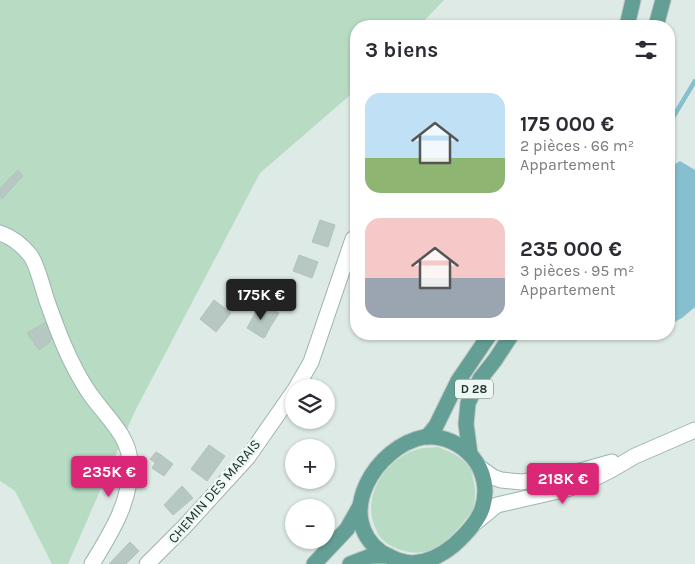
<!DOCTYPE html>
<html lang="fr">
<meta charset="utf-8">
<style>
:root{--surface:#fff;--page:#f2f2f3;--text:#2b2b33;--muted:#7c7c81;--accent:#db2777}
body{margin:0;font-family:Karla,sans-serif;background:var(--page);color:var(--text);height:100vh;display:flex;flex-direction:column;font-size:19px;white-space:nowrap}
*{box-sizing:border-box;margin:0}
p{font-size:16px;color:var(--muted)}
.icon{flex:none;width:28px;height:28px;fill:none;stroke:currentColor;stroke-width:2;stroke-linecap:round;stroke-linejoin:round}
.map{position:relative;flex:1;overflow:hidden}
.drawer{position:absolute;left:350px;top:20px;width:325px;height:320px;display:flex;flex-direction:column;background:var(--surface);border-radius:20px;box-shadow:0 1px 4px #0004}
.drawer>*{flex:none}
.controls{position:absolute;left:285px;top:379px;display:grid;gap:10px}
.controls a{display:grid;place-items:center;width:50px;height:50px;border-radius:50%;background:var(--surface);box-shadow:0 1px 4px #0004;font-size:25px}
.price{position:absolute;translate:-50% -42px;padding:0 11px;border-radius:5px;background:var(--accent);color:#fff;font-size:16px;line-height:32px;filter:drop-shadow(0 1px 2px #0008)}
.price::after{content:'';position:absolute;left:50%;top:30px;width:15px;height:11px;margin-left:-8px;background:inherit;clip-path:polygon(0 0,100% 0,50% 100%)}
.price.active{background:#222;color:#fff}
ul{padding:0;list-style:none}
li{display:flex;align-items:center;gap:15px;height:125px;padding:0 15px}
li span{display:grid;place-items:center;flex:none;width:140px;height:100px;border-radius:15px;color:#555}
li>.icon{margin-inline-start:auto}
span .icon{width:60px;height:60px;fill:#fffc;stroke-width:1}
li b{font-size:21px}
h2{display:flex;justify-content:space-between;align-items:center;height:60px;padding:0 15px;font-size:21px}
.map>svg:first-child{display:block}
.green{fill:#b7dbc3}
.water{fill:#85bfd0}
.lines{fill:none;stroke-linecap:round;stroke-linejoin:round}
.stream{stroke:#85bfd0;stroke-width:4.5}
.building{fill:#b7c7c2;stroke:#b1c3bd}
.street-casing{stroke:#a1b1ac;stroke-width:17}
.secondary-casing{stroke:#9eb5ae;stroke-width:17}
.primary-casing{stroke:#bcc4c2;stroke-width:17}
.street{stroke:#fff;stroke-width:15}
.secondary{stroke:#fff;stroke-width:15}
.primary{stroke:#639f94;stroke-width:15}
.labels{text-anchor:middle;stroke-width:5;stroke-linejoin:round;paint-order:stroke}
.shield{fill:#eef7f3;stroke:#5e726d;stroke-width:1}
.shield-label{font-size:12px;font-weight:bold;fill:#203934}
.street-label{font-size:14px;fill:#203934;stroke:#eef7f3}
</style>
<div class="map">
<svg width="695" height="564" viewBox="0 0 695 564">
<rect width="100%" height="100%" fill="#deeae5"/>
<!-- green -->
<g class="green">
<polygon points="0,0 444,0 419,26 356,26 356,90 260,173 134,413 68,564 52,564 15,491 0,481"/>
<path d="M438,447C447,451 457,454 464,461C469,466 472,472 473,478C475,486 476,495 474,504C473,512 465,520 460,526C451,537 440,547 427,551C413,556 391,549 381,538C379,536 377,532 376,529C360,498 386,457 419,449C424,447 431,448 438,447Z"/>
</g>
<!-- water -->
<polygon class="water" points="680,161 695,170 695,307 682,318 669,325 669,168"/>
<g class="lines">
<!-- stream -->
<polyline class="stream" points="669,124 695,81"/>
</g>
<!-- building -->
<g class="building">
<polygon points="18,170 23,176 18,181 12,176"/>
<polygon points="12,176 18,181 2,199 0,197 0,189"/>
<polygon points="320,220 335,225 328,247 312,242"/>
<polygon points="299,255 318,262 312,278 293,271"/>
<polygon points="214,300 231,313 216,332 200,319"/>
<polygon points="260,304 274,312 266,326 269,329 265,337 263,338 247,328"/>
<polygon points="275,311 279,313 269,329 266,326"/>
<polygon points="48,321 57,335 49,340 50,342 39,350 27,333"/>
<polygon points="209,445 225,456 207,481 191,469"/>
<polygon points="156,452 161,455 155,463 150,459"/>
<polygon points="161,455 173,464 164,476 152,468"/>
<polygon points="182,486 193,498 173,515 164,505"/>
<polygon points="130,542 139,551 126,564 109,564"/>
</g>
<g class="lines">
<defs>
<g id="street">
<polyline points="296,388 311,362 353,239"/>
<polyline points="147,564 185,526 248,457 294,391"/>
</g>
<g id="secondary">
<path d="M0,233C12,237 22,245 30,255C37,263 43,290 47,301C58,332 70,364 88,391C102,413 129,434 130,462C132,500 111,533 92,564"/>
<polyline points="479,467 493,477 501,480 522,482 584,470 612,462"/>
<polyline points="475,523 497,505 567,489 587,482 611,470 635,456 695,430"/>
</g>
<g id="primary">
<polyline points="627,26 633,0"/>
<polyline points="656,26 663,0"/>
<path d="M424,437C463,434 495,470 482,509C477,523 465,535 454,545C442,555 429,562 413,563C401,563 391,558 381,552C333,516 376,446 424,437Z"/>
<polyline points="427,437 436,426 458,381 490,334"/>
<polyline points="470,454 466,424 468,403 480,379 495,360 512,334"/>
<polyline points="314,564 347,529 360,506"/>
<polyline points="350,564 371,556 389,556"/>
</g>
</defs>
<!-- street casing -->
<use href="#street" class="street-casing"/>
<!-- secondary casing -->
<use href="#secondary" class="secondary-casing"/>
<!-- primary casing -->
<use href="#primary" class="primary-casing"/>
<!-- street -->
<use href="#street" class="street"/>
<!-- secondary -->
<use href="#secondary" class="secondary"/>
<!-- primary -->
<use href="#primary" class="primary"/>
</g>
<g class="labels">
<!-- shield labels -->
<rect class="shield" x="455" y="379.5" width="38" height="19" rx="4"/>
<g class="shield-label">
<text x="474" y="393">D 28</text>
</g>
<!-- street labels -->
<g class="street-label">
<text transform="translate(214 491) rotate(-49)" y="5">CHEMIN DES MARAIS</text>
</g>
</g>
</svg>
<div class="controls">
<a><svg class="icon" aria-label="layers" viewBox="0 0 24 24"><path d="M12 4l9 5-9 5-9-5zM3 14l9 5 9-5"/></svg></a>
<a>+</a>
<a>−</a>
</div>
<b class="price active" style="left:261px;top:321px">175K €</b>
<b class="price" style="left:109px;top:498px">235K €</b>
<b class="price" style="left:563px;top:505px">218K €</b>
<section class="drawer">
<h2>3 biens<svg class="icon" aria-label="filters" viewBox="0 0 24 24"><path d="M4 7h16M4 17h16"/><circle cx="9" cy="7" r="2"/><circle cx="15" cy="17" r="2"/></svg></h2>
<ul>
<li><span style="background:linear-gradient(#bfe0f5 65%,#8fb573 0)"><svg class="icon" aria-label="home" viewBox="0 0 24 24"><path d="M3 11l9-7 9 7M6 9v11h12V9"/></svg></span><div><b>175 000 €</b><p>2 pièces · 66 m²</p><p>Appartement</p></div></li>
<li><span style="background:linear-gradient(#f6c9c9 60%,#9aa5b1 0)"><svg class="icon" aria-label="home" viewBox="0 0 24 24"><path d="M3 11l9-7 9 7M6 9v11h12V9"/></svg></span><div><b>235 000 €</b><p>3 pièces · 95 m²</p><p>Appartement</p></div></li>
</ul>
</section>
</div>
